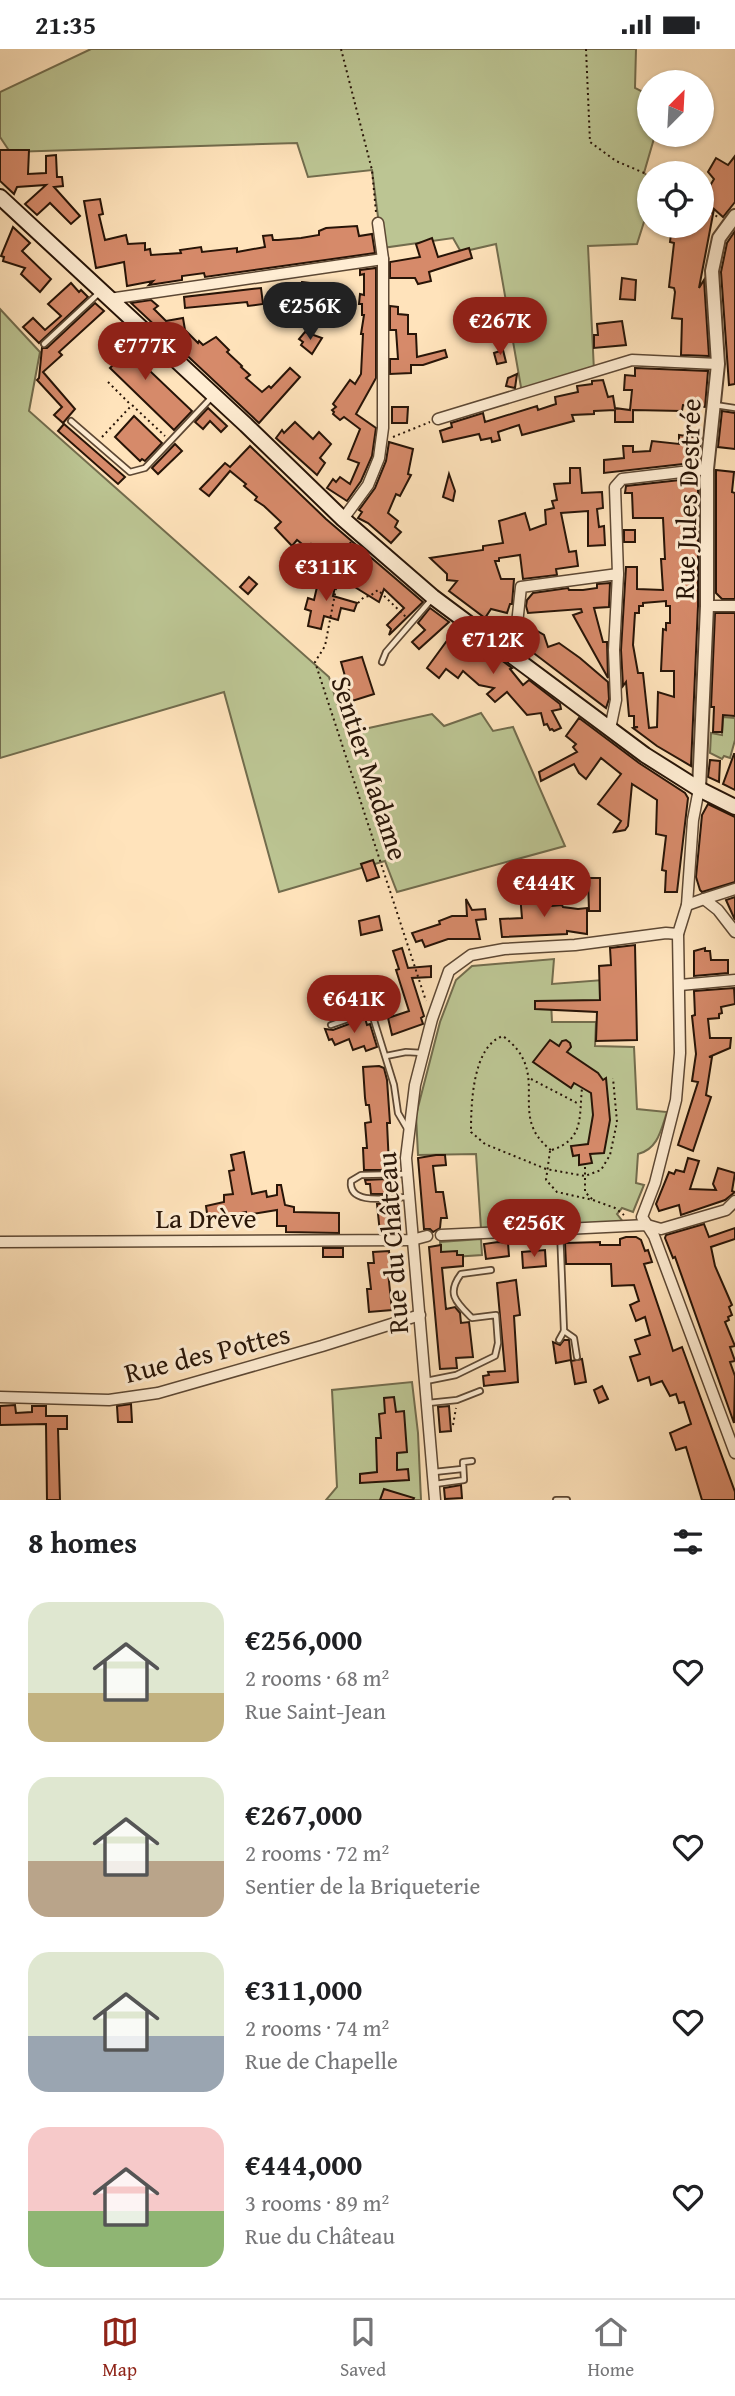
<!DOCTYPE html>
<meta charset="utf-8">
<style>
:root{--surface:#fff;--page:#f6f6f6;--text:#202124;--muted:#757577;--line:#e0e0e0;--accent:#8f2418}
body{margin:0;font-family:"Gentium Book Plus",serif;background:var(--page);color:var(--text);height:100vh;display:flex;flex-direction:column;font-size:26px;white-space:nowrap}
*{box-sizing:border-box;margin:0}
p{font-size:23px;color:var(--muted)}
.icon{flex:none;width:38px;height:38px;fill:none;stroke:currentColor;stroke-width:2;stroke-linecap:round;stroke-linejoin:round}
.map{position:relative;height:1451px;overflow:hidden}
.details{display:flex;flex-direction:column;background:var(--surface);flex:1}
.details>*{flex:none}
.needle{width:46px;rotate:24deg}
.tools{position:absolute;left:637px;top:21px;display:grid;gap:14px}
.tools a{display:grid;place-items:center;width:77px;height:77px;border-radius:50%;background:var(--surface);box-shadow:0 2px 5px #0004;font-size:35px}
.price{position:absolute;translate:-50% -60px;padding:0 16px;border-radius:24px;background:var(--accent);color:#fff;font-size:23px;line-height:46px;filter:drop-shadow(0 2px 4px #0008)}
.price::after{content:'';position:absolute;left:50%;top:42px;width:21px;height:16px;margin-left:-10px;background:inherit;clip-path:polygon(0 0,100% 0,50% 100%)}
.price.current{background:#222;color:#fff}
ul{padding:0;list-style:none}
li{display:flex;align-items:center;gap:21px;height:175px;padding:0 28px}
li span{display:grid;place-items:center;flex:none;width:196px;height:140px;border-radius:21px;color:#555}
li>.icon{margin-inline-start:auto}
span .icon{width:84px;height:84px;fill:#fffc;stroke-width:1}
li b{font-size:30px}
h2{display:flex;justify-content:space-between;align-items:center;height:84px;padding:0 28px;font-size:30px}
.status{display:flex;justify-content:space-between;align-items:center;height:49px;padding:0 35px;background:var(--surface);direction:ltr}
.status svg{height:19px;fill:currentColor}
.menu{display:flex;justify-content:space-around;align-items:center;height:98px;border-top:2px solid var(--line);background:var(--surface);font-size:19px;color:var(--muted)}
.menu a{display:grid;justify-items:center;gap:4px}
.menu .current{color:var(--accent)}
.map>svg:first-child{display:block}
.green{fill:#bcc593;stroke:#726c4d;stroke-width:2}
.building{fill:#d68a6a;stroke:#271407;stroke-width:2;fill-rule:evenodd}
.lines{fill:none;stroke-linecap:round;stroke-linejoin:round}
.service-casing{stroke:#5d4834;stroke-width:8}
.minor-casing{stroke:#5d4834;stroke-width:13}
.tertiary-casing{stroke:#5d4834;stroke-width:16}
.secondary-casing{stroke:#271407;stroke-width:18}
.path{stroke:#271407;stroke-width:2;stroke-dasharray:2 3.5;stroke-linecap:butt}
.service{stroke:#ffedd3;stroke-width:4.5}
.minor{stroke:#ffedd3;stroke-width:10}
.tertiary{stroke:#ffedd3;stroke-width:12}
.secondary{stroke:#ffedd3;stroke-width:14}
.labels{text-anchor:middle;stroke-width:6;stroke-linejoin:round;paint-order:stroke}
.street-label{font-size:28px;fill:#271407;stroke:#ffedd3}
</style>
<div class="status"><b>21:35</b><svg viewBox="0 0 49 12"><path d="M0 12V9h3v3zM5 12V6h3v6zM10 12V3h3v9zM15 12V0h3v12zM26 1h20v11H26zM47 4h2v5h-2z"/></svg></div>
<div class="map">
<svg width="735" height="1451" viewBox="0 0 735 1451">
<rect width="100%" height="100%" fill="#ffe3bb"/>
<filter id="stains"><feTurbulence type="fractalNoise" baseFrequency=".00286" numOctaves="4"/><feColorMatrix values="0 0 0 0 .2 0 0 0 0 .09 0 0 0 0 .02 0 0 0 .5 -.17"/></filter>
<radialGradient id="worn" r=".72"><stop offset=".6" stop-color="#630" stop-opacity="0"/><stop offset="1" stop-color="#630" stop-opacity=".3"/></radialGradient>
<!-- green -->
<g class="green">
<polygon points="91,0 636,0 635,39 649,46 649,86 655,86 644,124 649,128 649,157 637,195 588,197 594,322 522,344 496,195 461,203 453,189 382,199 372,121 308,128 297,94 10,103 0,88 0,43"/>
<polygon points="0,260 40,303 29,362 329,628 346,684 432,665 444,677 481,664 493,682 513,678 565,797 397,843 385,812 279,843 224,643 0,709"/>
<polygon points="723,668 735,669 735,691 730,709 724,707 722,710 710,704 711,684 722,686"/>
<path d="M554,910L552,935L603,931V952H551L552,973H596L595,997L634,998L637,1060L667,1063C661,1081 658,1100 638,1105L636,1134L644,1136L633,1163L622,1159L617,1165L624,1174L481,1180L476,1105L418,1106L416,1066L440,973L456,931L472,917Z"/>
<polygon points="481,1190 482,1206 453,1208 441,1204 440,1193"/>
<polygon points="412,1333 418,1384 421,1451 326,1451 337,1438 332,1341"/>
</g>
<!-- building -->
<g class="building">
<polygon points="0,101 29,101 28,125 46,124 46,107 56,106 57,128 62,128 63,137 54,138 80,167 71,175 50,154 37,166 25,155 46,136 17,138 14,145 0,132"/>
<polygon points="735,107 735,153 723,168 714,160 699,239 704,231 709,307 681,306 682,270 672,269 675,243 674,239 669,238 674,194 670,193 672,177 702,177 702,150 714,130 708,123 716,109 728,116"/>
<polygon points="100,150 103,165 99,166 105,191 126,186 128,195 145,194 145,201 150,200 151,206 181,204 180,201 201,198 202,203 237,199 237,203 265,198 263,187 272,186 273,191 278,191 301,189 319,186 319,182 326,179 357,177 359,187 372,185 375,204 205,228 204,224 182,227 182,231 149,236 153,232 127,237 124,213 96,219 84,152"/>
<polygon points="13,178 30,194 22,202 51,230 40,243 21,225 25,219 3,212 4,208 1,207"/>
<polygon points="735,182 735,335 729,336 721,223 727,194"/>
<polygon points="432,189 438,208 469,199 472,209 429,223 431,232 418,235 415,229 390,229 390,213 420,208 416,195"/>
<polygon points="376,219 376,329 356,365 376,379 372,407 361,432 347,452 327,439 333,430 336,433 340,428 350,435 359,414 348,410 360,380 344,368 340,371 333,365 334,363 332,361 336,358 333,355 350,331 355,335 361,325 363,285 361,285 364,266 362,266 362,255 359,255 360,245 364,246 364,225 360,226 360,221"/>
<polygon points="622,229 636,231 635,251 620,250"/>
<polygon points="302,233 326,236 326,245 301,245"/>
<polygon points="71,234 79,243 81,241 88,248 39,294 23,278 33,269 45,281 61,267 48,255"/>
<polygon points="261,239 263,255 248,257 247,253 185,259 184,248"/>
<polygon points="291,246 306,247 306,264 316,267 313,275 288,276"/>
<polygon points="151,251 158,257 154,260 166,272 183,269 185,281 198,294 199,292 203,296 216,288 229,301 227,303 242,317 241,318 250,326 246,329 262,343 269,337 271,339 290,319 300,328 259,374 131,254"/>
<polygon points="95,254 104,262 59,303 62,306 43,323 75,360 63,374 54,366 62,358 37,331 39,329 42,299 47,299"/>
<polygon points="390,257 398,258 398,265 408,266 408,285 416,285 417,308 445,301 447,308 423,316 411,316 411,324 390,325 390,310 398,310 396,281 390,281"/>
<polygon points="622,272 626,296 594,299 594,286 598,286 597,275"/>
<polygon points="305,283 322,289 312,305 301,296 303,293 299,290"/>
<polygon points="114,284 135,301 132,305 192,362 174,381 110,319 114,315 105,307 109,304 101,296"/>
<polygon points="503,301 506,313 497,315 494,304"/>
<polygon points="635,319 708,322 705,358 683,356 682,362 633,361 633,373 615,373 615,361 594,362 594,365 572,366 574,372 522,386 519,376 498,383 500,391 492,393 491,389 481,391 479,385 443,393 440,382 452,378 451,374 483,364 485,373 537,357 538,361 556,355 555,348 578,343 577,337 592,335 592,332 603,331 608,348 613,347 615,359 630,361 632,341 624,341 625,326 635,327"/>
<polygon points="517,325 515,339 506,337 508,329"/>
<polygon points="392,358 408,358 407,374 392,374"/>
<polygon points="208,359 227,377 221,383 210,372 203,380 195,373"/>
<polygon points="722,362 735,364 735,400 718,398"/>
<polygon points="134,367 162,394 145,412 142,410 140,412 115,388"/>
<polygon points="295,373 313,390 319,383 331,395 320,409 325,414 317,426 276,389 282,381 284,384"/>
<polygon points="64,375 125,428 118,435 58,382"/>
<polygon points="679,386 701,389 699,410 692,414 604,424 604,411 624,409 623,397 633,397 633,403 650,402 652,392 679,395"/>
<polygon points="389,393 413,400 408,425 411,426 400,447 396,445 388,464 398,472 395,478 401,483 391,494 368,474 358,469 362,463 359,461 375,439 386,412"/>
<polygon points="175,395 182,402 158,425 152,419"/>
<polygon points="250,397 326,470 423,553 389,586 391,580 387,576 404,559 384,540 379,553 345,532 355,533 322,508 324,507 311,495 307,499 297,491 292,497 275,479 281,473 264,457 255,451 257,448 244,437 246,435 230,422 209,447 200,440 225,414 230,418"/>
<polygon points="570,419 580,419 582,444 602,443 603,459 597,460 599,478 604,477 605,496 588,497 588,462 561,464 569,503 576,502 578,517 556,520 557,526 523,530 520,506 499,509 499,512 495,512 501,530 514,530 512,555 510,555 507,564 491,560 485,569 449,542 457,532 447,531 447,525 430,509 483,501 483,497 503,494 499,472 519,466 525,464 530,481 546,475 545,461 554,459 552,452 557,451 554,435 570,434"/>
<polygon points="716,421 734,423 732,443 735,444 735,550 722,550 716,544"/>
<polygon points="449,425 455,442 453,452 443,448"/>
<path d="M698,429V557L691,717L657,697L633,679L638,678H634V667H629L626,633L623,637L621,601L626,518H637V540L663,541L661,510H665L663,469H633L632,444H625L626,437ZM666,552V557H670V574H666V581L663,580L661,622H674V648L658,643L657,678L649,679L643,624H638L633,596L635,564H639V557H643V554Z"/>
<rect x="624" y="481" width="11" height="12"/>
<polygon points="320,525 337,529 333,547 357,554 354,562 341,559 338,571 324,567 321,580 308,577 311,562 305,560 308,549 314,551"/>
<polygon points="249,528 257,535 248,545 240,538"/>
<polygon points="610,534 609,558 594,559 603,593 607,593 608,629 573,566 582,563 581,560 528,564 526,557 527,551 533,544 568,539 569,541 583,541 597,539 597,535"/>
<polygon points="430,559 449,573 419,600 412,593 425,581 418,574"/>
<polygon points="715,564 735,564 735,667 723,666 722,683 713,683 714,658 711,658"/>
<polygon points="457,578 512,619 510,620 523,636 529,631 560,655 561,660 552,662 561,679 554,682 552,680 550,681 547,675 544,676 541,664 527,666 507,643 495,653 487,645 494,639 479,636 463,622 458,629 446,620 439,629 427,619"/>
<polygon points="532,579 544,586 548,598 559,594 580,609 608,633 609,650 606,659 523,596 521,590 524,581"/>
<polygon points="362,608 374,645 352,652 341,613"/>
<polygon points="579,669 639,714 685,744 688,749 677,843 665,843 666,822 662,821 666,787 656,785 657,751 632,735 628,777 625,781 614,783 621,772 598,755 621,725 601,709 586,730 579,724 574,715 541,732 539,723 577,703 573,698 576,695 566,687"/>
<polygon points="734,705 735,705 735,741 723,735"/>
<polygon points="710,711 720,712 719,733 708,728"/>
<polygon points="708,755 735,768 735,833 702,843 700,841 696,828 702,766"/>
<polygon points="373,811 379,828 367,832 361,815"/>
<polygon points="588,829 600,829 600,862 589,862"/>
<polygon points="536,843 537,852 549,849 552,857 562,856 563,858 578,860 587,859 587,885 567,882 567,885 502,888 500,870 522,869 520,845"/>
<polygon points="735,848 735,871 726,851"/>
<polygon points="466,850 472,861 485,860 486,870 476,871 480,890 448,890 425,898 422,891 416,893 412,884 440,875 439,872 452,867 467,867"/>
<polygon points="379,867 382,881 361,886 359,872"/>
<polygon points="635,896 637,991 596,992 597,963 535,960 535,952 600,951 599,917 611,916 610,899"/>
<polygon points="402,899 408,919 431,917 431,928 412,929 424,967 421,969 423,975 392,986 388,969 409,962 396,921 399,920 393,902"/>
<polygon points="705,899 705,902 710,902 711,911 728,911 728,924 694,927 694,902"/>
<polygon points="734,939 735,955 721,958 722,964 719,965 719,969 708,970 710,989 731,989 730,999 709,1008 712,1008 706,1046 711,1048 693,1102 678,1096 698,1033 692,1032 696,1005 692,967 695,966 694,942"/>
<polygon points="365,969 367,976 370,975 377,998 366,1002 364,997 353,1001 349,990 335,996 332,990 329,991 325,980 333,981"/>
<polygon points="550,991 559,997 562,992 566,991 570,994 571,998 567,1003 598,1024 603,1031 606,1029 610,1071 604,1104 590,1105 592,1114 579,1116 579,1106 573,1107 571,1097 588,1095 593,1066 591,1044 574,1034 571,1039 533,1013"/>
<polygon points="379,1017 384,1019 387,1031 390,1074 387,1074 389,1117 386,1117 386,1121 364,1121 363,1099 367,1099 365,1074 371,1073 369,1056 366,1056 365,1049 363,1018"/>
<polygon points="244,1103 252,1145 266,1142 267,1148 277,1146 277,1136 281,1136 285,1156 294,1158 294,1163 339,1164 339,1184 286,1183 286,1177 277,1177 277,1161 246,1166 246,1163 208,1171 206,1157 224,1153 224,1146 233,1145 229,1122 234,1121 231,1106"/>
<polygon points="436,1106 445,1106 446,1116 433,1117 436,1143 443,1143 447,1169 441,1169 440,1179 433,1183 430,1180 424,1180 418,1109"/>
<polygon points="688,1109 699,1112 690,1140 716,1141 713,1135 718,1119 735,1124 732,1142 735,1143 725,1151 681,1166 679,1156 659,1162 656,1155 669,1123 674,1125 676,1121 684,1123"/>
<polygon points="387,1130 389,1145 371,1145 370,1135 366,1135 365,1131"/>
<polygon points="398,1153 400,1184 380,1184 377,1155"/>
<polygon points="704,1175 709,1188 735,1179 735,1190 711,1198 715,1217 732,1256 729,1258 732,1266 728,1268 729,1271 725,1273 735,1297 730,1298 735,1312 730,1313 735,1327 734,1374 675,1208 673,1209 665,1189 666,1186"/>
<polygon points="626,1188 636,1188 641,1191 645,1202 648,1201 652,1213 644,1215 669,1289 673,1302 682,1298 735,1443 735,1451 702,1451 686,1398 676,1401 670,1384 691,1375 684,1353 679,1354 676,1345 670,1347 662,1332 651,1336 649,1328 638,1332 630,1308 640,1305 635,1291 650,1286 645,1268 636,1272 630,1256 639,1252 634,1236 612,1237 611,1215 566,1215 565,1194 600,1193 600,1196 620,1196 620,1190"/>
<polygon points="498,1193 508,1194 509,1207 486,1210 484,1195"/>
<polygon points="441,1196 441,1203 457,1202 457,1206 463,1206 463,1217 442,1219 446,1260 455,1258 460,1264 461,1274 469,1273 473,1308 456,1309 457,1319 440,1320 429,1198"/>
<rect x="323" y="1199" width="20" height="9"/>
<polygon points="545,1201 546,1217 523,1219 522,1203"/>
<polygon points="389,1202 391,1223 388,1223 392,1261 369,1263 367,1240 371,1240 368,1214 374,1214 373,1203"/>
<polygon points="516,1231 520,1266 514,1267 518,1333 484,1337 483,1327 489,1326 488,1323 505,1322 497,1234"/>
<polygon points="564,1291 569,1291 571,1311 556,1314 553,1293 560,1296"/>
<polygon points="582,1310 586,1333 575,1335 571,1312"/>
<polygon points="602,1337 608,1350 599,1354 594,1341"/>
<polygon points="394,1348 396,1363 404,1362 407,1403 397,1404 397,1421 408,1420 409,1431 360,1434 360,1425 377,1423 376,1389 381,1389 379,1365 385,1364 384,1349"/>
<polygon points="131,1355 132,1373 118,1373 117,1357"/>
<polygon points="15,1356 16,1364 32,1363 32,1357 46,1357 46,1367 67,1367 67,1380 58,1380 60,1451 47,1451 46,1375 0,1376 0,1357"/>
<polygon points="449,1357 451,1382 440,1383 438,1358"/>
<polygon points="461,1436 462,1449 445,1450 444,1439"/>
<polygon points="384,1440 414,1449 413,1451 380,1451"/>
</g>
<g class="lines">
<defs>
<g id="service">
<polyline points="44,295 100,243"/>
<polyline points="715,356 735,359"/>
<polyline points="71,372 130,423 145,419 211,349"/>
<polyline points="382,613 386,603 431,551"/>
<polyline points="331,976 368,963 373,968 394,1036 398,1064 408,1081"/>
<polyline points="386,1007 406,1003 423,1004"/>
<path d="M407,1125L361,1126L351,1132C348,1158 392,1148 408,1148"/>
<polyline points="560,1181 564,1282 574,1289 577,1308"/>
<polyline points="559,1291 564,1282"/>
<path d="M426,1332L456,1326L495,1307L498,1294L496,1266L472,1269C456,1253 446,1245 461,1225L491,1221"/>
<polyline points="428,1354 457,1351 480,1342"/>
<polyline points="434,1423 462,1420"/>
<polyline points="435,1435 464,1431 463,1413 472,1412"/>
<polyline points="556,1451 567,1451"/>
</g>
<g id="minor">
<polyline points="109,250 383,210"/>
<polyline points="438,370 632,311 718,315"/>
<polyline points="343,470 368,436 379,409 383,379 383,210 378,174"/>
<polyline points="618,525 615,438 622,430 707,420"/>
<polyline points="707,557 735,557"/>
<polyline points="507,602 516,584 521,538 618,525 614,601 616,651 610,680"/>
<polyline points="699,740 693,771 687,856 678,885 680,1004 676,1051 655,1134 642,1168 654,1187 735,1404"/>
<polyline points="704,850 735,840"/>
<polyline points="687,856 704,850 718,861 735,883"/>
<polyline points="680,936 735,931"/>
<polyline points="441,1186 647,1176 661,1180 726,1161 735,1152"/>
<polyline points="0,1193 412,1191 427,1187"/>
<polyline points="0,1348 109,1351 158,1344 322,1297 420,1266"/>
<polyline points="435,1451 406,1109 415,1036 432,970 449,922 471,906 504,900 575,896 666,884 678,885"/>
</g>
<polyline id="tertiary" points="699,740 707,557 707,420 718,315 712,222 719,189 735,167"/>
<polyline id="secondary" points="0,148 246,376 343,470 433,548 645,706 699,740 735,758"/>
</defs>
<!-- service casing -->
<use href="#service" class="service-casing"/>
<!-- minor casing -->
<use href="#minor" class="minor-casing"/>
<!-- tertiary casing -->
<use href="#tertiary" class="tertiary-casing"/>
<!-- secondary casing -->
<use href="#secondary" class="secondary-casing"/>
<!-- path -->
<g class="path">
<polyline points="341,0 372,121 376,163"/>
<polyline points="586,0 590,93 616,112 649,126"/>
<polyline points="702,157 719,169"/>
<polyline points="108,333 131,356"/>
<polyline points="102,388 132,356 165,387"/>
<polyline points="393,388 430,373"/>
<polyline points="351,493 343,503 325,597 315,613 426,952"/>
<polyline points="358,554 364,548 370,547 378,541 407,569"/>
<polyline points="531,1030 579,1055"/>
<path d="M551,1101C505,1066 554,1025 503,987C472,997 471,1057 471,1083L485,1095L546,1120L585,1127L601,1121L610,1106L617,1073L613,1029"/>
<path d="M552,1101C584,1090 579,1069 582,1039"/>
<polyline points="550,1102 546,1131 557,1143 593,1151 615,1159 624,1166"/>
<polyline points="585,1118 585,1143 593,1151"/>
<polyline points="453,1376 456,1359"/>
</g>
<!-- service -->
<use href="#service" class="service"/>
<!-- minor -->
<use href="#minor" class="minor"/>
<!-- tertiary -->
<use href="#tertiary" class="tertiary"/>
<!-- secondary -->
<use href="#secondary" class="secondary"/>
</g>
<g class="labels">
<!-- street labels -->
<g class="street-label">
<text transform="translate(687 450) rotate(-88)" y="10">Rue Jules Destrée</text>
<text transform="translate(370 719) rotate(72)" y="10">Sentier Madame</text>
<text x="206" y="1179">La Drève</text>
<text transform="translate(392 1194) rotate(-94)" y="10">Rue du Château</text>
<text transform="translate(207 1304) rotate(-14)" y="10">Rue des Pottes</text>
</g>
</g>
<rect width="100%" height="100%" filter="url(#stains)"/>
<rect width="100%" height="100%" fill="url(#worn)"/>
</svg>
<div class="tools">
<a><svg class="needle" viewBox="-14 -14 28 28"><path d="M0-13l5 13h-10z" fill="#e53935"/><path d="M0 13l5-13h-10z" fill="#757577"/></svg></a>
<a><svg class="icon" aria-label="locate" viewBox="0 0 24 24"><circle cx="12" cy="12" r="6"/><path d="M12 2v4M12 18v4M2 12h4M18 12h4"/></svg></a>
</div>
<b class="price current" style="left:310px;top:293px">€256K</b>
<b class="price" style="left:500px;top:308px">€267K</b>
<b class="price" style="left:145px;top:333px">€777K</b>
<b class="price" style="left:326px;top:554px">€311K</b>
<b class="price" style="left:493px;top:627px">€712K</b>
<b class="price" style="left:544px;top:870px">€444K</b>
<b class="price" style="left:354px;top:986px">€641K</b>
<b class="price" style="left:534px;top:1210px">€256K</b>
</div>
<section class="details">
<h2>8 homes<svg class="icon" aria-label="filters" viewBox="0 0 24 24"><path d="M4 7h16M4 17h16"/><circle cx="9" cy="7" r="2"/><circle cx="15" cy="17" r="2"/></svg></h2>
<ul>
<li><span style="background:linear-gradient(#dfe7d0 65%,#c2b280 0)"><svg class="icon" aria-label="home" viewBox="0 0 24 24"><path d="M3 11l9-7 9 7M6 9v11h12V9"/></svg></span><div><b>€256,000</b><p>2 rooms · 68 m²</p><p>Rue Saint-Jean</p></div><svg class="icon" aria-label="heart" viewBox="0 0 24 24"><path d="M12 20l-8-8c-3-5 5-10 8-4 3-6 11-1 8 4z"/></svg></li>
<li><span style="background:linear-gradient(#dfe7d0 60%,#b9a48a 0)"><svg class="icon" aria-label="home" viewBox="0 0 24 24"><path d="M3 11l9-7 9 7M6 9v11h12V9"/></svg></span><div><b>€267,000</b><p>2 rooms · 72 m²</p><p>Sentier de la Briqueterie</p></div><svg class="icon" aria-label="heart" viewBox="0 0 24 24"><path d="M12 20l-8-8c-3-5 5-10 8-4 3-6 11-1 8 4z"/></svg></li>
<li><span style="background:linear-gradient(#dfe7d0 60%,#9aa5b1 0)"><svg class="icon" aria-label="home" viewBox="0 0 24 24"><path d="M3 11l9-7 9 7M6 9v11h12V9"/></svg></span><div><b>€311,000</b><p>2 rooms · 74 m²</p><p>Rue de Chapelle</p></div><svg class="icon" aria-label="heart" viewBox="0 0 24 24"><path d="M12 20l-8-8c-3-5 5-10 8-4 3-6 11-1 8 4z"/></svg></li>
<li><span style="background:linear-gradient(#f6c9c9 60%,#8fb573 0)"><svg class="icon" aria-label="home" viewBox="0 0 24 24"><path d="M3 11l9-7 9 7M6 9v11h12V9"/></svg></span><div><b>€444,000</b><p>3 rooms · 89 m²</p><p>Rue du Château</p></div><svg class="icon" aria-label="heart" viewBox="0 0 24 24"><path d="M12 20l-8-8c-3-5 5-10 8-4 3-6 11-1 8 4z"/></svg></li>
</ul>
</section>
<nav class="menu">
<a class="current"><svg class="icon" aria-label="map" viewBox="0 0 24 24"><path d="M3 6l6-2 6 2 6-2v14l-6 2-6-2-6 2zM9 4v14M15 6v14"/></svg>Map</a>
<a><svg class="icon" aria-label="saved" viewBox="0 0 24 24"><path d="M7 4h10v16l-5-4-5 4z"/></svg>Saved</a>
<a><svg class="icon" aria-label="home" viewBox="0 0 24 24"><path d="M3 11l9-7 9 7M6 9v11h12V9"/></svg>Home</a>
</nav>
